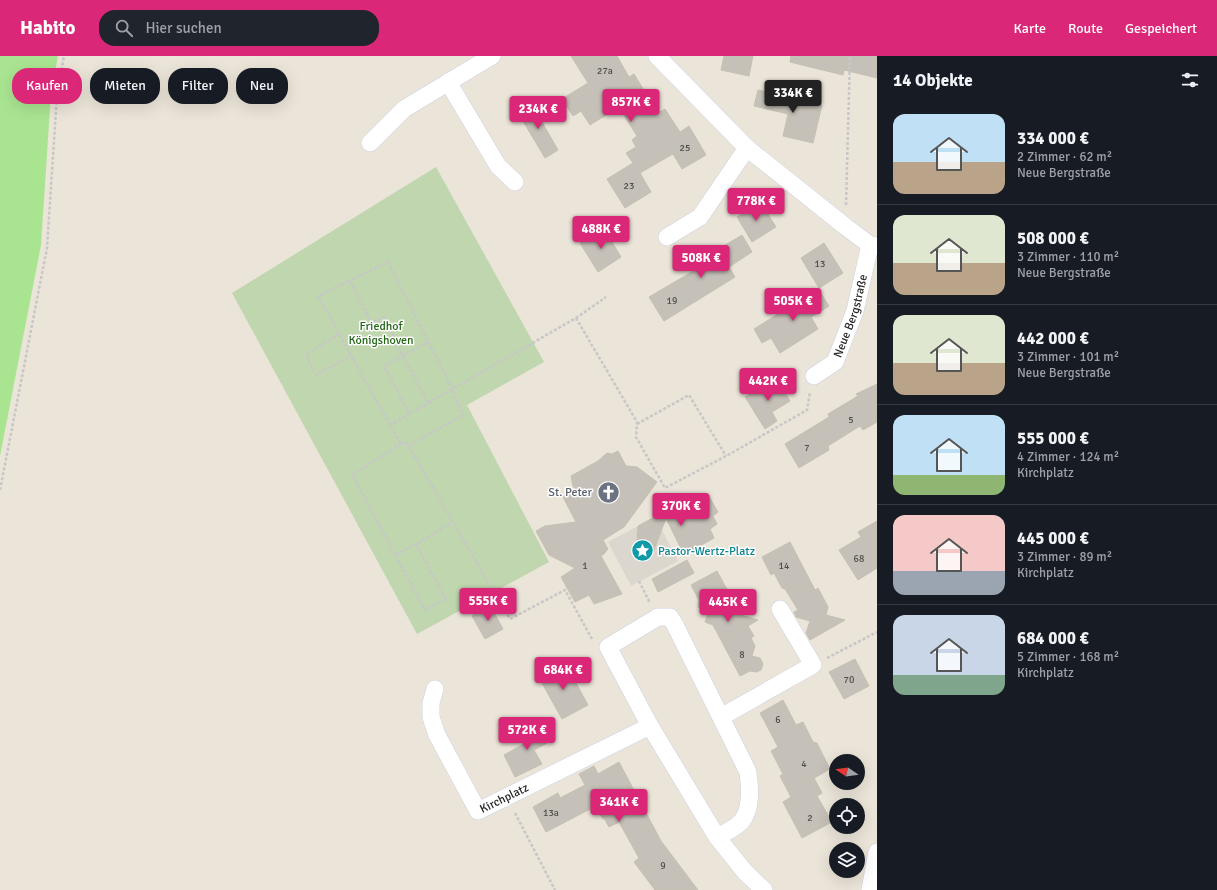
<!DOCTYPE html>
<html lang="de">
<meta charset="utf-8">
<style>
:root{--surface:#171b24;--page:#20242c;--text:#f1f3f6;--muted:#9ea1a6;--line:#363941;--accent:#db2777}
body{margin:0;font-family:Signika,sans-serif;background:var(--page);color:var(--text);height:100vh;display:flex;flex-direction:column;font-size:15px;white-space:nowrap}
*{box-sizing:border-box;margin:0}
p{font-size:13px;color:var(--muted)}
.icon{flex:none;width:22px;height:22px;fill:none;stroke:currentColor;stroke-width:2;stroke-linecap:round;stroke-linejoin:round}
.map{position:relative;flex:1;overflow:hidden}
.drawer{display:flex;flex-direction:column;background:var(--surface);width:340px}
.drawer>*{flex:none}
.banner{position:absolute;left:12px;top:12px;width:380px;height:36px;display:flex;gap:8px}
.needle{width:26px;rotate:283deg}
.tools{position:absolute;left:829px;top:698px;display:grid;gap:8px}
.tools a{display:grid;place-items:center;width:36px;height:36px;border-radius:50%;background:var(--surface);box-shadow:0 4px 16px #0002;font-size:20px}
.price{position:absolute;translate:-50% -34px;padding:0 9px;border-radius:4px;background:var(--accent);color:#fff;font-size:13px;line-height:26px;filter:drop-shadow(0 1px 2px #0008)}
.price::after{content:'';position:absolute;left:50%;top:24px;width:12px;height:9px;margin-left:-6px;background:inherit;clip-path:polygon(0 0,100% 0,50% 100%)}
.price.current{background:#222;color:#fff}
ul{padding:0;list-style:none}
li{display:flex;align-items:center;gap:12px;height:100px;padding:0 16px}
li+li{border-top:1px solid var(--line)}
li span{display:grid;place-items:center;flex:none;width:112px;height:80px;border-radius:12px;color:#555}
li>.icon{margin-inline-start:auto}
span .icon{width:48px;height:48px;fill:#fffc;stroke-width:1}
li b{font-size:17px}
h2{display:flex;justify-content:space-between;align-items:center;height:48px;padding:0 16px;font-size:17px}
.pill{padding:0 14px;border-radius:16px;background:var(--surface);box-shadow:0 4px 16px #0002;font-size:14px;line-height:36px}
.pill.current{background:var(--accent);color:#fff}
header{display:flex;align-items:center;gap:24px;box-sizing:border-box;height:56px;padding:0 20px;background:var(--accent);color:#fff}
header strong{font-size:19px}
nav{display:flex;gap:22px;margin-inline-start:auto;font-size:14px}
.search{width:280px;height:36px;background:var(--page);display:flex;align-items:center;gap:10px;box-sizing:border-box;padding:0 14px;border-radius:16px;color:var(--muted);font-size:15px}
main{display:flex;flex:1;min-height:0}
.map>svg:first-child{display:block}
.green{fill:#a9e591}
.cemetery{fill:#bfd6ae}
.plaza{fill:#dbd7cf}
.building{fill:#c6c1b8;stroke:#c6c0b2}
.lines{fill:none;stroke-linecap:round;stroke-linejoin:round}
.street-casing{stroke:#cdd0e2;stroke-width:18}
.path{stroke:#c7c7c7;stroke-width:2.5;stroke-dasharray:3 2;stroke-linecap:butt}
.street{stroke:#fff;stroke-width:17}
.labels{text-anchor:middle;stroke-width:3;stroke-linejoin:round;paint-order:stroke}
.number-label{font-size:10px;fill:#4f4e4b}
.street-label{font-size:12px;fill:#272727;stroke:#fff}
.park-label{font-size:12px;fill:#236616;stroke:#fff}
.worship-label{font-size:12px;fill:#5b616d;stroke:#fff;text-anchor:end}
.culture-label{font-size:12px;fill:#0d838f;stroke:#fff;text-anchor:start}
</style>
<header>
<strong>Habito</strong>
<div class="search"><svg class="icon" aria-label="search" viewBox="0 0 24 24"><circle cx="10" cy="10" r="6"/><path d="M15 15l6 6"/></svg>Hier suchen</div>
<nav><a>Karte</a><a>Route</a><a>Gespeichert</a></nav>
</header>
<main>
<div class="map">
<svg width="877" height="834" viewBox="0 0 877 834">
<rect width="100%" height="100%" fill="#ebe4d8"/>
<!-- green -->
<polygon class="green" points="0,0 58,0 51,37 41,189 0,400"/>
<!-- cemetery -->
<polygon class="cemetery" points="436,111 544,306 467,349 549,506 417,578 232,237"/>
<!-- plaza -->
<polygon class="plaza" points="655,461 678,505 631,530 608,486"/>
<!-- building -->
<g class="building">
<polygon points="571,0 617,0 629,21 634,18 658,57 665,53 680,76 689,70 706,99 682,113 673,98 640,117 651,136 625,152 607,123 633,107 626,97 636,91 632,84 637,80 619,51 590,69 581,55 573,60 562,43 588,27"/>
<polygon points="724,0 753,0 749,20 721,14"/>
<polygon points="791,0 877,0 877,22 844,14 843,19 790,6"/>
<polygon points="758,34 776,38 776,34 794,39 793,42 822,49 813,87 783,80 788,58 754,50"/>
<polygon points="531,47 558,94 545,102 517,55"/>
<polygon points="761,147 776,171 752,186 737,161"/>
<polygon points="604,173 621,201 598,216 580,187"/>
<polygon points="742,179 752,196 729,211 735,221 664,265 649,241 695,214 692,209"/>
<polygon points="824,187 843,217 819,232 801,202"/>
<polygon points="818,233 829,250 811,261 818,273 780,297 771,282 762,287 754,273"/>
<polygon points="776,322 790,345 772,356 777,365 765,373 745,341"/>
<polygon points="877,328 877,366 863,374 860,370 828,390 829,394 799,412 785,388 829,361 828,358 858,340 856,338"/>
<polygon points="618,395 626,410 637,411 657,426 624,471 603,484 608,493 604,498 601,500 622,538 594,548 589,539 575,546 561,521 575,512 549,499 536,475 545,470 576,466 563,441 575,434 573,430 571,420 598,405 607,397 612,398"/>
<polygon points="708,439 718,456 713,460 717,468 710,473 714,482 684,499 666,462 651,502 642,499 637,489 638,470 669,453 666,462"/>
<polygon points="877,465 877,512 858,524 839,494 861,481 858,476"/>
<polygon points="790,486 815,534 818,532 828,551 826,559 845,564 810,584 806,577 810,565 796,561 794,556 798,554 785,533 782,532 774,517 771,519 762,501"/>
<polygon points="687,504 694,517 658,536 652,523"/>
<polygon points="717,515 741,559 758,564 748,570 754,580 751,582 755,590 752,600 760,602 763,608 761,614 756,616 750,615 740,620 713,569 705,566 709,555 698,551 699,544 691,529"/>
<polygon points="490,549 503,573 485,583 472,560"/>
<polygon points="855,603 869,630 844,643 829,616"/>
<polygon points="556,608 561,618 569,614 588,649 562,663 537,618"/>
<polygon points="783,644 796,669 803,666 813,686 817,687 830,713 814,722 822,737 817,740 832,766 802,782 783,746 791,741 780,720 783,718 771,695 778,691 760,657"/>
<polygon points="535,665 547,687 534,694 542,708 515,721 504,699 529,685 522,672"/>
<polygon points="619,706 661,785 698,834 655,834 634,806 639,802 619,766 609,771 604,762 603,763 596,750 546,776 533,751 558,737 560,742 585,729 579,718 594,710 598,718"/>
</g>
<g class="lines">
<defs>
<g id="street">
<polyline points="657,0 747,92 846,171 870,189 877,190"/>
<polyline points="448,26 498,110 515,126"/>
<polyline points="370,87 404,53 492,0"/>
<polyline points="667,181 700,161 747,92"/>
<path id="s1" d="M814,320L835,306L855,255L870,189"/>
<path id="s2" d="M435,633L431,647V661L437,679L478,755L650,670"/>
<polyline points="721,661 813,609 780,553"/>
<path d="M717,781C725,777 735,772 741,766C752,754 750,731 748,716L675,569L670,561H658L608,591L650,670L717,781L745,816L764,834"/>
<polyline points="870,834 877,796"/>
</g>
</defs>
<!-- street casing -->
<use href="#street" class="street-casing"/>
<!-- path -->
<g class="path">
<polyline points="846,149 850,0"/>
<polyline points="350,225 371,267 384,261 403,300 428,347"/>
<polyline points="576,262 637,366 636,381 665,432 728,399 807,354 810,336"/>
<polyline points="339,278 306,299 316,319 351,300"/>
<polyline points="409,358 384,310 428,286"/>
<polyline points="637,368 689,339 726,400"/>
<polyline points="390,369 318,240 388,206 452,333 463,359 408,390"/>
<polyline points="401,388 352,419 425,554 446,543 416,488 453,466"/>
<polyline points="0,434 47,192 57,39 64,0"/>
<polyline points="396,499 416,488"/>
<polyline points="639,525 650,547"/>
<polyline points="592,583 565,534 510,563 406,386 401,388 390,369 576,262 606,241"/>
<polyline points="827,602 877,576"/>
<polyline points="515,757 555,834"/>
</g>
<!-- street -->
<use href="#street" class="street"/>
</g>
<!-- icons -->
<defs>
<symbol id="church-disc" viewBox="-11 -11 22 22"><circle r="9.5" fill="#6b7280" stroke="#fff"/><path d="M-1.2-6h2.4v3.5h3.3v2.4h-3.3V6h-2.4V-.1h-3.3v-2.4h3.3Z" fill="#fff"/></symbol>
<symbol id="sight-disc" viewBox="-11 -11 22 22"><circle r="9.5" fill="#0f9aa8" stroke="#fff"/><path d="M0-6L1.8-2.2L6-1.7L2.9 1.2L3.7 5.4L0 3.3L-3.7 5.4L-2.9 1.2L-6-1.7L-1.8-2.2Z" fill="#fff"/></symbol>
</defs>
<g fill-rule="evenodd">
<use href="#church-disc" x="596" y="424" width="25" height="25"/>
<use href="#sight-disc" x="630" y="482" width="25" height="25"/>
</g>
<g class="labels">
<!-- number labels -->
<g class="number-label">
<text x="605" y="18">27a</text>
<text x="685" y="95">25</text>
<text x="629" y="133">23</text>
<text x="820" y="211">13</text>
<text x="672" y="248">19</text>
<text x="851" y="367">5</text>
<text x="807" y="395">7</text>
<text x="859" y="506">68</text>
<text x="585" y="513">1</text>
<text x="784" y="513">14</text>
<text x="742" y="602">8</text>
<text x="849" y="627">70</text>
<text x="778" y="667">6</text>
<text x="804" y="711">4</text>
<text x="551" y="760">13a</text>
<text x="810" y="765">2</text>
<text x="663" y="813">9</text>
</g>
<!-- street labels -->
<g class="street-label">
<text dy="4" stroke="none"><textPath href="#s1" startOffset="74">Neue Bergstraße</textPath></text>
<text dy="4" stroke="none"><textPath href="#s2" startOffset="163">Kirchplatz</textPath></text>
</g>
<!-- park labels -->
<g class="park-label">
<text x="381" y="274">Friedhof<tspan x="381" dy="14">Königshoven</tspan></text>
</g>
<!-- worship labels -->
<g class="worship-label">
<text x="592" y="440">St. Peter</text>
</g>
<!-- culture labels -->
<g class="culture-label">
<text x="658" y="499">Pastor-Wertz-Platz</text>
</g>
</g>
</svg>
<div class="tools">
<a><svg class="needle" viewBox="-14 -14 28 28"><path d="M0-13l5 13h-10z" fill="#e53935"/><path d="M0 13l5-13h-10z" fill="#9ea1a6"/></svg></a>
<a><svg class="icon" aria-label="locate" viewBox="0 0 24 24"><circle cx="12" cy="12" r="6"/><path d="M12 2v4M12 18v4M2 12h4M18 12h4"/></svg></a>
<a><svg class="icon" aria-label="layers" viewBox="0 0 24 24"><path d="M12 4l9 5-9 5-9-5zM3 14l9 5 9-5"/></svg></a>
</div>
<b class="price current" style="left:793px;top:58px">334K €</b>
<b class="price" style="left:631px;top:67px">857K €</b>
<b class="price" style="left:538px;top:74px">234K €</b>
<b class="price" style="left:756px;top:166px">778K €</b>
<b class="price" style="left:601px;top:194px">488K €</b>
<b class="price" style="left:701px;top:223px">508K €</b>
<b class="price" style="left:793px;top:266px">505K €</b>
<b class="price" style="left:768px;top:346px">442K €</b>
<b class="price" style="left:681px;top:471px">370K €</b>
<b class="price" style="left:488px;top:566px">555K €</b>
<b class="price" style="left:728px;top:567px">445K €</b>
<b class="price" style="left:563px;top:635px">684K €</b>
<b class="price" style="left:527px;top:695px">572K €</b>
<b class="price" style="left:619px;top:767px">341K €</b>
<div class="banner">
<a class="pill current">Kaufen</a>
<a class="pill">Mieten</a>
<a class="pill">Filter</a>
<a class="pill">Neu</a>
</div>
</div>
<section class="drawer">
<h2>14 Objekte<svg class="icon" aria-label="filters" viewBox="0 0 24 24"><path d="M4 7h16M4 17h16"/><circle cx="9" cy="7" r="2"/><circle cx="15" cy="17" r="2"/></svg></h2>
<ul>
<li><span style="background:linear-gradient(#bfe0f5 60%,#b9a48a 0)"><svg class="icon" aria-label="home" viewBox="0 0 24 24"><path d="M3 11l9-7 9 7M6 9v11h12V9"/></svg></span><div><b>334 000 €</b><p>2 Zimmer · 62 m²</p><p>Neue Bergstraße</p></div></li>
<li><span style="background:linear-gradient(#dfe7d0 60%,#b9a48a 0)"><svg class="icon" aria-label="home" viewBox="0 0 24 24"><path d="M3 11l9-7 9 7M6 9v11h12V9"/></svg></span><div><b>508 000 €</b><p>3 Zimmer · 110 m²</p><p>Neue Bergstraße</p></div></li>
<li><span style="background:linear-gradient(#dfe7d0 60%,#b9a48a 0)"><svg class="icon" aria-label="home" viewBox="0 0 24 24"><path d="M3 11l9-7 9 7M6 9v11h12V9"/></svg></span><div><b>442 000 €</b><p>3 Zimmer · 101 m²</p><p>Neue Bergstraße</p></div></li>
<li><span style="background:linear-gradient(#bfe0f5 75%,#8fb573 0)"><svg class="icon" aria-label="home" viewBox="0 0 24 24"><path d="M3 11l9-7 9 7M6 9v11h12V9"/></svg></span><div><b>555 000 €</b><p>4 Zimmer · 124 m²</p><p>Kirchplatz</p></div></li>
<li><span style="background:linear-gradient(#f6c9c9 70%,#9aa5b1 0)"><svg class="icon" aria-label="home" viewBox="0 0 24 24"><path d="M3 11l9-7 9 7M6 9v11h12V9"/></svg></span><div><b>445 000 €</b><p>3 Zimmer · 89 m²</p><p>Kirchplatz</p></div></li>
<li><span style="background:linear-gradient(#c9d6e8 75%,#7fa58c 0)"><svg class="icon" aria-label="home" viewBox="0 0 24 24"><path d="M3 11l9-7 9 7M6 9v11h12V9"/></svg></span><div><b>684 000 €</b><p>5 Zimmer · 168 m²</p><p>Kirchplatz</p></div></li>
</ul>
</section>
</main>
